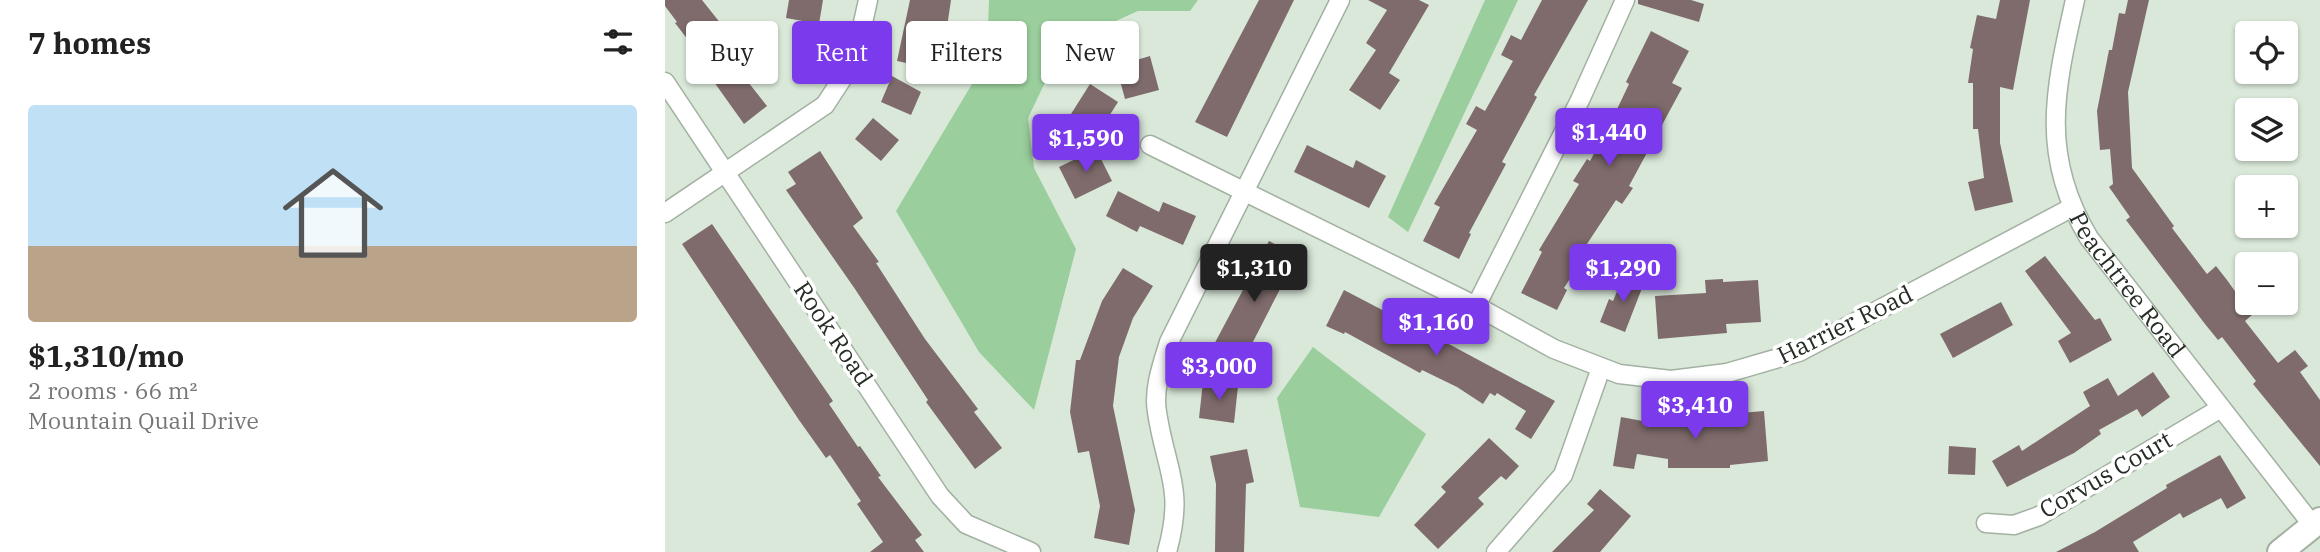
<!DOCTYPE html>
<meta charset="utf-8">
<style>
:root{--surface:#fff;--page:#f6f6f6;--text:#222;--muted:#767676;--accent:#7c3aed}
body{margin:0;font-family:"IBM Plex Serif",serif;background:var(--page);color:var(--text);height:100vh;display:flex;flex-direction:column;font-size:26px;white-space:nowrap}
*{box-sizing:border-box;margin:0}
p{font-size:23px;color:var(--muted)}
.icon{flex:none;width:38px;height:38px;fill:none;stroke:currentColor;stroke-width:2;stroke-linecap:round;stroke-linejoin:round}
.map{position:relative;flex:1;overflow:hidden}
.sheet{display:flex;flex-direction:column;background:var(--surface);width:665px}
.sheet>*{flex:none}
.banner{position:absolute;left:21px;top:21px;width:665px;height:63px;display:flex;gap:14px}
.tools{position:absolute;left:1570px;top:21px;display:grid;gap:14px}
.tools a{display:grid;place-items:center;width:63px;height:63px;border-radius:7px;background:var(--surface);box-shadow:0 2px 5px #0004;font-size:35px}
.price{position:absolute;translate:-50% -60px;padding:0 16px;border-radius:7px;background:var(--accent);color:#fff;font-size:23px;line-height:46px;filter:drop-shadow(0 2px 4px #0008)}
.price::after{content:'';position:absolute;left:50%;top:42px;width:21px;height:16px;margin-left:-10px;background:inherit;clip-path:polygon(0 0,100% 0,50% 100%)}
.price.current{background:#222;color:#fff}
ul{padding:0;list-style:none}
li{display:grid;align-content:center;gap:14px;height:371px;padding:0 28px}
li span{display:grid;place-items:center;height:217px;border-radius:7px;color:#555}
li>.icon{margin-inline-start:auto}
span .icon{width:126px;height:126px;fill:#fffc;stroke-width:1}
li b{font-size:30px}
h2{display:flex;justify-content:space-between;align-items:center;height:84px;padding:0 28px;font-size:30px}
.pill{padding:0 24px;border-radius:7px;background:var(--surface);box-shadow:0 2px 5px #0004;font-size:24px;line-height:63px}
.pill.current{background:var(--accent);color:#fff}
main{display:flex;flex:1;min-height:0}
.map>svg:first-child{display:block}
.green{fill:#9ace9c}
.building{fill:#7f6b6b}
.lines{fill:none;stroke-linecap:round;stroke-linejoin:round}
.street-casing{stroke:#a3b1a3;stroke-width:21}
.secondary-casing{stroke:#a3b1a3;stroke-width:28}
.street{stroke:#fff;stroke-width:18}
.secondary{stroke:#fff;stroke-width:24}
.labels{text-anchor:middle;stroke-width:7;stroke-linejoin:round;paint-order:stroke}
.street-label{font-size:24px;fill:#262c26;stroke:#fff}
</style>
<main>
<section class="sheet">
<h2>7 homes<svg class="icon" aria-label="filters" viewBox="0 0 24 24"><path d="M4 7h16M4 17h16"/><circle cx="9" cy="7" r="2"/><circle cx="15" cy="17" r="2"/></svg></h2>
<ul>
<li><span style="background:linear-gradient(#bfe0f5 65%,#b9a48a 0)"><svg class="icon" aria-label="home" viewBox="0 0 24 24"><path d="M3 11l9-7 9 7M6 9v11h12V9"/></svg></span><div><b>$1,310/mo</b><p>2 rooms · 66 m²</p><p>Mountain Quail Drive</p></div></li>
</ul>
</section>
<div class="map">
<svg width="1655" height="552" viewBox="0 0 1655 552">
<rect width="100%" height="100%" fill="#d9e8d9"/>
<!-- green -->
<g class="green">
<polygon points="324,0 533,0 525,11 473,11 424,33 385,72 363,118 369,168 411,249 369,410 314,352 231,211 322,59"/>
<polygon points="820,0 853,0 743,232 723,217"/>
<polygon points="648,347 761,434 714,517 635,507 612,398"/>
</g>
<!-- building -->
<g class="building">
<polygon points="0,0 37,0 60,29 55,33 83,68 76,73 102,106 79,124 34,61 37,58 10,23 12,22 0,6"/>
<polygon points="124,0 158,0 154,24 121,18"/>
<polygon points="245,0 286,0 282,27 273,26 265,68 232,61"/>
<polygon points="594,0 629,0 562,137 530,122"/>
<polygon points="703,0 754,0 764,5 724,73 735,80 715,110 684,90 711,50 701,43 722,10"/>
<polygon points="877,0 923,0 869,95 872,97 837,162 841,164 804,233 806,234 794,259 758,241 775,207 769,204 812,130 801,124 811,106 820,111 848,61 836,55 846,35 856,40"/>
<polygon points="973,0 1026,0 1039,4 1034,22 973,4"/>
<polygon points="1335,0 1365,0 1348,90 1335,87 1335,143 1348,202 1310,211 1303,182 1319,178 1313,129 1308,129 1308,83 1303,83 1308,49 1305,48 1312,15 1331,19"/>
<polygon points="1463,0 1484,0 1463,92 1467,168 1509,226 1507,228 1542,274 1551,266 1562,280 1587,315 1580,321 1613,363 1630,350 1643,366 1635,372 1655,400 1655,466 1588,384 1591,381 1557,337 1553,340 1540,324 1461,220 1465,217 1444,187 1448,184 1445,149 1435,150 1432,111 1444,50 1447,50 1454,13 1460,14"/>
<polygon points="986,31 1024,51 1007,83 1017,88 964,186 968,188 957,204 951,200 918,250 922,252 899,288 902,290 892,310 856,293 877,252 874,250 914,184 908,181 922,159 925,161 945,124 964,84 961,82"/>
<polygon points="485,56 494,90 460,99 451,66"/>
<polygon points="227,76 256,92 246,115 216,102"/>
<polygon points="425,84 453,102 434,132 406,114"/>
<polygon points="208,118 234,140 216,161 190,139"/>
<polygon points="642,145 688,168 691,160 721,176 704,208 629,172"/>
<polygon points="431,149 447,181 410,199 394,167"/>
<polygon points="155,151 198,218 188,226 214,262 211,263 260,339 313,409 309,412 337,448 310,469 261,402 263,400 190,289 121,190 131,184 123,172"/>
<polygon points="453,191 494,212 498,202 531,216 518,245 475,226 472,232 441,216"/>
<polygon points="47,224 168,401 164,404 193,447 195,446 216,476 213,477 257,535 250,540 259,552 205,552 218,542 192,504 196,501 165,455 161,458 134,420 17,244"/>
<polygon points="604,241 632,256 575,367 545,352"/>
<polygon points="1380,256 1430,320 1435,318 1447,340 1405,363 1393,341 1406,333 1360,271"/>
<polygon points="458,268 488,286 468,318 454,357 448,406 470,510 464,545 429,538 435,506 424,451 413,453 405,412 411,360 415,360 437,301"/>
<polygon points="959,275 979,283 960,332 935,322 944,299 948,301"/>
<polygon points="1058,279 1058,282 1093,280 1096,322 1061,324 1062,333 993,339 990,296 1041,293 1040,280"/>
<polygon points="679,290 750,327 753,321 770,332 767,335 890,401 866,439 850,429 861,411 832,393 830,396 825,393 818,404 792,387 757,370 755,373 680,332 679,334 661,326"/>
<polygon points="1336,302 1348,325 1288,358 1275,334"/>
<polygon points="1488,372 1505,397 1477,417 1472,409 1434,430 1436,434 1409,453 1342,487 1327,461 1354,445 1357,451 1425,406 1418,392 1443,378 1453,396"/>
<polygon points="538,382 573,386 569,423 534,418"/>
<polygon points="1099,411 1103,461 1065,465 1065,468 1003,468 1003,459 972,454 969,469 948,466 956,417 994,424 994,420"/>
<polygon points="824,438 854,466 841,480 836,476 813,498 819,504 773,549 749,525 781,492 776,487"/>
<polygon points="1284,446 1311,448 1310,475 1283,474"/>
<polygon points="582,449 589,482 581,484 579,552 550,552 551,484 545,456"/>
<polygon points="1555,455 1581,498 1562,509 1556,498 1518,518 1515,513 1468,542 1474,552 1391,552 1430,532 1502,488 1501,485"/>
<polygon points="935,489 966,516 935,552 887,552 929,510 922,504"/>
</g>
<g class="lines">
<defs>
<g id="street">
<path id="s1" d="M1410,0C1390,89 1374,155 1424,238L1649,527"/>
<polyline points="0,82 275,496 301,524 366,552"/>
<polyline points="485,145 811,306 889,349 954,374 1006,380 1062,373 1134,352 1406,208"/>
<polyline points="0,213 160,105 190,59 203,0"/>
<polyline points="811,306 915,100 960,0"/>
<polyline points="1321,523 1349,525 1374,516 1556,408"/>
<path d="M502,552C520,487 501,472 492,412C488,389 497,365 504,342L675,0"/>
<polyline points="831,552 898,475 936,368"/>
</g>
<polyline id="secondary" points="1615,552 1655,520"/>
</defs>
<!-- street casing -->
<use href="#street" class="street-casing"/>
<!-- secondary casing -->
<use href="#secondary" class="secondary-casing"/>
<!-- street -->
<use href="#street" class="street"/>
<!-- secondary -->
<use href="#secondary" class="secondary"/>
</g>
<g class="labels">
<!-- street labels -->
<g class="street-label">
<text dy="8" stroke="none"><textPath href="#s1" startOffset="306">Peachtree Road</textPath></text>
<text transform="translate(1180 325) rotate(-26)" y="8">Harrier Road</text>
<text transform="translate(168 334) rotate(56)" y="8">Rook Road</text>
<text transform="translate(1441 475) rotate(-30)" y="8">Corvus Court</text>
</g>
</g>
</svg>
<div class="tools">
<a><svg class="icon" aria-label="locate" viewBox="0 0 24 24"><circle cx="12" cy="12" r="6"/><path d="M12 2v4M12 18v4M2 12h4M18 12h4"/></svg></a>
<a><svg class="icon" aria-label="layers" viewBox="0 0 24 24"><path d="M12 4l9 5-9 5-9-5zM3 14l9 5 9-5"/></svg></a>
<a>+</a>
<a>−</a>
</div>
<b class="price" style="left:944px;top:168px">$1,440</b>
<b class="price" style="left:421px;top:174px">$1,590</b>
<b class="price current" style="left:589px;top:304px">$1,310</b>
<b class="price" style="left:958px;top:304px">$1,290</b>
<b class="price" style="left:771px;top:358px">$1,160</b>
<b class="price" style="left:554px;top:402px">$3,000</b>
<b class="price" style="left:1030px;top:441px">$3,410</b>
<div class="banner">
<a class="pill">Buy</a>
<a class="pill current">Rent</a>
<a class="pill">Filters</a>
<a class="pill">New</a>
</div>
</div>
</main>
